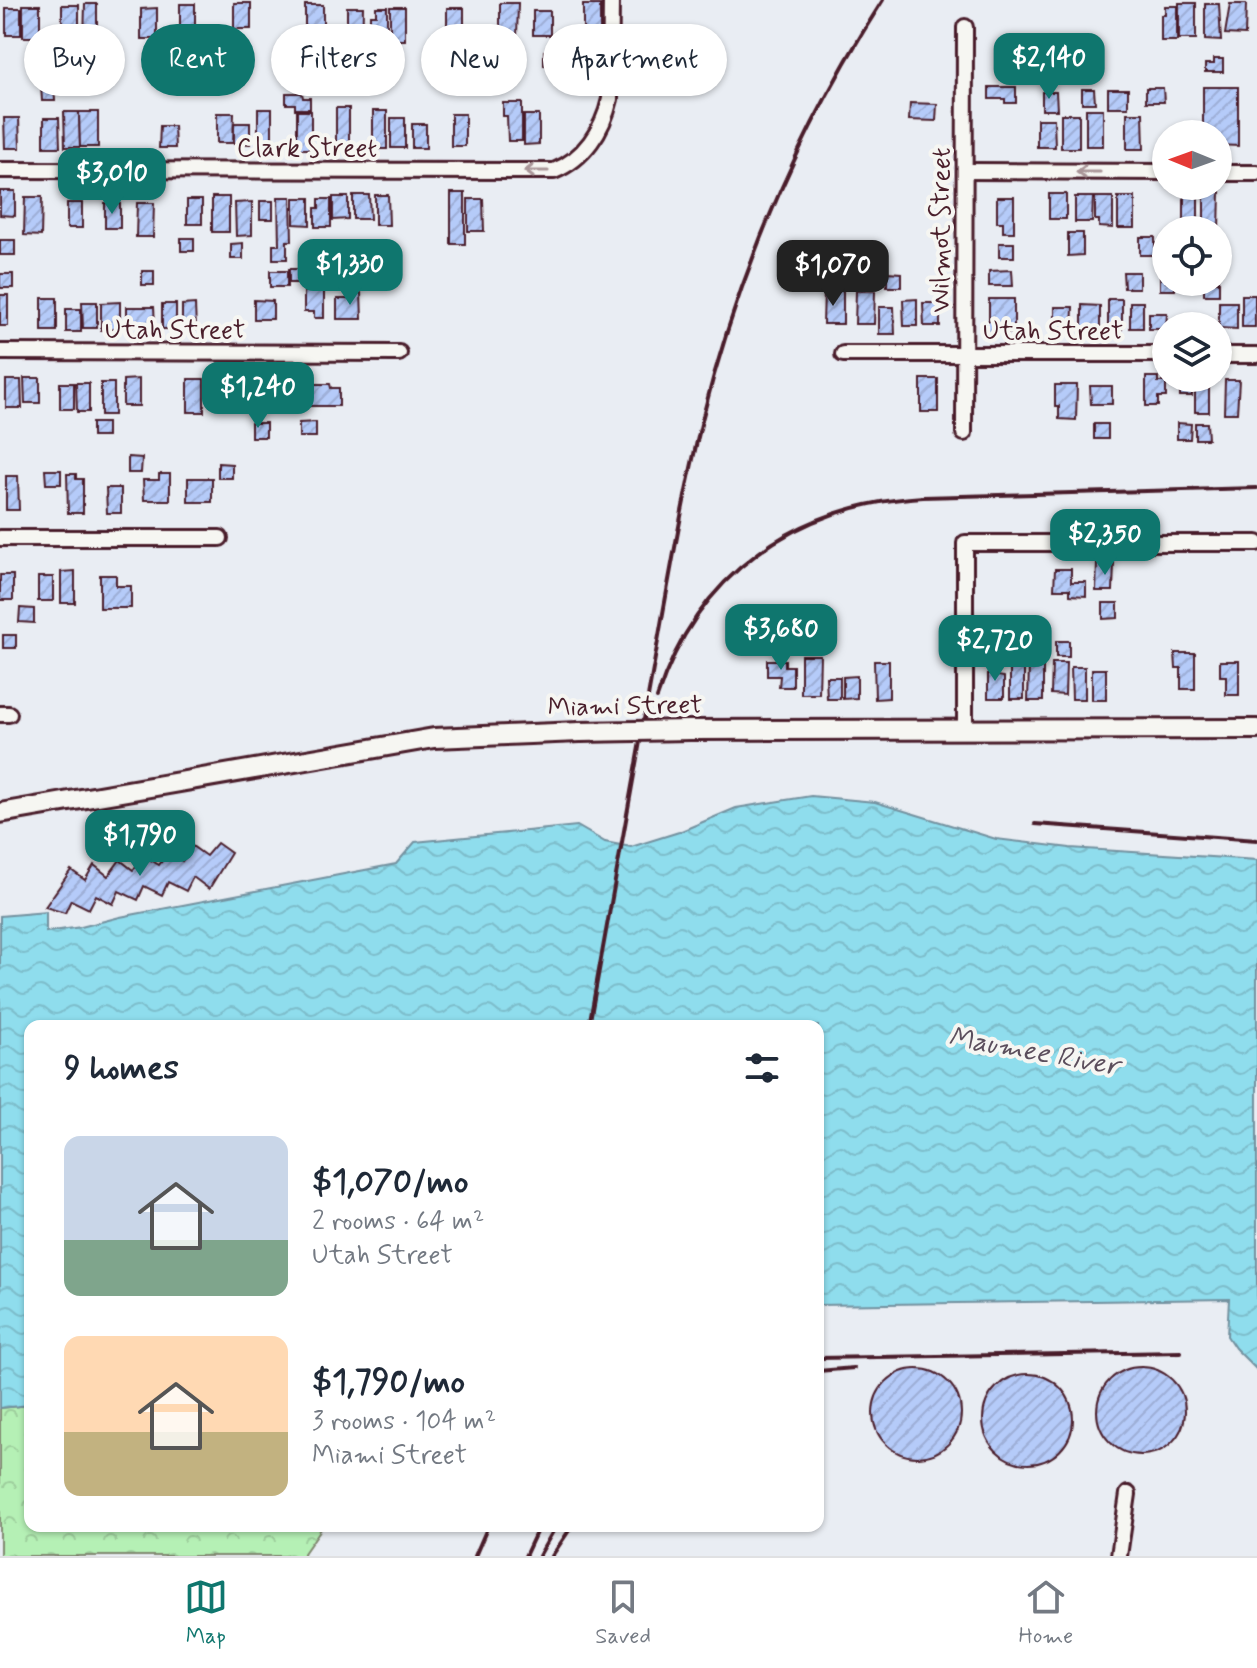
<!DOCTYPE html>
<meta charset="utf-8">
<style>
:root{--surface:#fff;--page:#f6f6f7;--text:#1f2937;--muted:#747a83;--line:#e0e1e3;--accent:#0f766e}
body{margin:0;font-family:Mynerve,sans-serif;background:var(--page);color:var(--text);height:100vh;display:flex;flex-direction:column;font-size:30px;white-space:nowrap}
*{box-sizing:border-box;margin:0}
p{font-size:26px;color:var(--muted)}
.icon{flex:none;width:44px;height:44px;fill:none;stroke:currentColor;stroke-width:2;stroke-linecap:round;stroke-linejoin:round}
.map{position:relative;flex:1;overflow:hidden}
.panel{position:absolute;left:24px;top:1020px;width:800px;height:512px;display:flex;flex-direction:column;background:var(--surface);border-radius:16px;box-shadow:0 2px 6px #0004}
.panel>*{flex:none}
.guide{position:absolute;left:24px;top:24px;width:800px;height:72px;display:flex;gap:16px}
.needle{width:52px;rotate:271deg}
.buttons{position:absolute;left:1152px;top:120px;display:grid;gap:16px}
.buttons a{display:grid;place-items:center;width:80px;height:80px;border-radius:50%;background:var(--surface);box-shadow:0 2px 6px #0004;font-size:40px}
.price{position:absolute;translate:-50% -68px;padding:0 18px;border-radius:16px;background:var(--accent);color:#fff;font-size:26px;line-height:52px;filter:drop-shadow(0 2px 4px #0008)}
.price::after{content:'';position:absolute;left:50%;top:48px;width:24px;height:18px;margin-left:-12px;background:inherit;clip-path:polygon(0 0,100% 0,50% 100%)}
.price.on{background:#222;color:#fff}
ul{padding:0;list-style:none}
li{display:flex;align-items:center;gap:24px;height:200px;padding:0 40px}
li span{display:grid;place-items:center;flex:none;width:224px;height:160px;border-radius:16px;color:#555}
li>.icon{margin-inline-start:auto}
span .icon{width:96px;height:96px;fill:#fffc;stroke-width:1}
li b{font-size:34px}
h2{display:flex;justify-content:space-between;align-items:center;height:96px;padding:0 40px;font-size:34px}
.tag{padding:0 28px;border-radius:36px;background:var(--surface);box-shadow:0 2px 6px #0004;font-size:28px;line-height:72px}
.tag.on{background:var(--accent);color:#fff}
.dock{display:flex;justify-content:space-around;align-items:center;height:112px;border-top:2px solid var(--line);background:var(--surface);font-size:22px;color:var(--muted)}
.dock a{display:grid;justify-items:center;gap:4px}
.dock .on{color:var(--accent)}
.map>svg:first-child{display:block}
.forest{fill:url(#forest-crowns);stroke:#808870;stroke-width:2}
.water{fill:url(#water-waves);stroke:#73919f;stroke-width:2}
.building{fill:url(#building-hatch);stroke:#4a1f2b;stroke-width:2}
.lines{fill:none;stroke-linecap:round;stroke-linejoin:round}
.minor-casing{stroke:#4a1f2b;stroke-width:20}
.tertiary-casing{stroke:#4a1f2b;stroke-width:24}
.minor{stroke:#f6f6f2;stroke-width:14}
.tertiary{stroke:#f6f6f2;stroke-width:18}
.rail{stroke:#4a1f2b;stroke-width:4}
.tertiary-bridge-casing{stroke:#4a1f2b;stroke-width:24;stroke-linecap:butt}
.tertiary-bridge{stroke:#f6f6f2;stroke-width:18}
.oneway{stroke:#a99598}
.labels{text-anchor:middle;stroke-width:8;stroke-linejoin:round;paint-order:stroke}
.street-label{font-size:26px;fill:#4a1f2b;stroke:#f6f6f2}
.water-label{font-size:28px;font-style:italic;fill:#5b4e5c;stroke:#f6f6f2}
</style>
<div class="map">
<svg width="1257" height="1556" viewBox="0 0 1257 1556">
<defs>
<pattern id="forest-crowns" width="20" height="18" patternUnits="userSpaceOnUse" patternTransform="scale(2)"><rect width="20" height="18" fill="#b5f0b5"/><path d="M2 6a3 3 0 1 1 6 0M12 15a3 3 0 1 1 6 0" fill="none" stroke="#9dcd9c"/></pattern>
<pattern id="water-waves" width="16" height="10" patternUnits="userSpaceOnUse" patternTransform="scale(2)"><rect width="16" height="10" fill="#8fdded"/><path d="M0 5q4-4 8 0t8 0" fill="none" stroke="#7dbdcb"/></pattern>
<pattern id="building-hatch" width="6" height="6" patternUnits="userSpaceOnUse" patternTransform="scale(2)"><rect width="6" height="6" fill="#b5cbf9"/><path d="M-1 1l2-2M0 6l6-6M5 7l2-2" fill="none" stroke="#9daed6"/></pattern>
</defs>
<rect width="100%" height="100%" fill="#e9edf3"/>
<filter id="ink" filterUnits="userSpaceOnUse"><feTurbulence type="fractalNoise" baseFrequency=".0125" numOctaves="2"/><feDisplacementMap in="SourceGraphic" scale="16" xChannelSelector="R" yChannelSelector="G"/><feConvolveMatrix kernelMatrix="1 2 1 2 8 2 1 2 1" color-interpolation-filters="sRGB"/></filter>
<g filter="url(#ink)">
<!-- forest -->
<polygon class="forest" points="30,1405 30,1526 323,1526 302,1556 0,1556 0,1408"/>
<!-- water -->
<polygon class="water" points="811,796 875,802 996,839 1070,848 1257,860 1257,1370 1235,1348 1227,1336 1229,1299 818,1305 818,1026 30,1026 30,1405 0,1408 0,916 46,912 46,932 81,927 120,917 396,864 415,842 577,826 605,842 631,847 679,832 736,808"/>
<!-- building -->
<g class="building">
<rect x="234" y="3" width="17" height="26"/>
<polygon points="500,3 518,3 517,37 500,37"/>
<rect x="1179" y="3" width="17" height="36"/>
<polygon points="85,4 97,4 97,41 84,41"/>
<rect x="180" y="4" width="15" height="24"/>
<polygon points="1205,4 1219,4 1221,41 1205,40"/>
<polygon points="1230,4 1246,4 1245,35 1225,34"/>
<rect x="23" y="5" width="17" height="32"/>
<rect x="62" y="5" width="17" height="34"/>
<rect x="305" y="5" width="18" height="38"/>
<rect x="583" y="5" width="17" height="38"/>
<polygon points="1165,6 1177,6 1177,41 1161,41 1161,15 1165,15"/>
<polygon points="347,7 363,7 362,49 347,49"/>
<polygon points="376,7 387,7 387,48 370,48 370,15 376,15"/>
<rect x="390" y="7" width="15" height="33"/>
<rect x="6" y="8" width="15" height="27"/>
<polygon points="157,8 157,39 141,39 141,9"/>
<rect x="447" y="8" width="17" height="33"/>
<rect x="533" y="11" width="17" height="24"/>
<rect x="499" y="48" width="16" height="16"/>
<rect x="544" y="51" width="15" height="14"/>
<rect x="305" y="54" width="16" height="15"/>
<polygon points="368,56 383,56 383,68 369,69"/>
<rect x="179" y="59" width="15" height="12"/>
<polygon points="1214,59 1223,59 1223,72 1205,72 1205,64 1214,64"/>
<polygon points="41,85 54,85 55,101 42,101"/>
<polygon points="989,87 1016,87 1016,103 1005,103 1005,99 989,99"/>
<polygon points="1203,87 1238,87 1238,146 1218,145 1218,134 1203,134"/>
<polygon points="1146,88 1163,88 1164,102 1146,102"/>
<polygon points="1082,89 1094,89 1095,103 1082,103"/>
<rect x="1108" y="89" width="20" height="18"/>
<polygon points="1042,92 1056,92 1057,110 1042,110"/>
<polygon points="286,93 302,93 303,98 310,98 310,109 295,109 295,104 286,104"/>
<polygon points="503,103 522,103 522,141 508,141 507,116 503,116"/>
<polygon points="910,103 937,104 936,121 909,120"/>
<rect x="336" y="108" width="13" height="40"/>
<polygon points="258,109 272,109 272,149 258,148"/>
<rect x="1086" y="109" width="17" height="37"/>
<rect x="297" y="111" width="14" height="38"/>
<rect x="373" y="111" width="14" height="38"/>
<polygon points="64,112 79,112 80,147 65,147"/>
<polygon points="79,112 98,112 98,147 80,147"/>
<polygon points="217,113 234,113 233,143 217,143"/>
<polygon points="1127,113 1143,113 1144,149 1127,149"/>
<rect x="451" y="114" width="14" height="32"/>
<rect x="1061" y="114" width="18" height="34"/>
<polygon points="524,115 539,115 539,144 524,145"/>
<polygon points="4,118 19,118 20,148 5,148"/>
<polygon points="44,118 59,118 60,147 44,147"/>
<rect x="391" y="118" width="14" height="30"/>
<polygon points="1037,119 1054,119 1055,147 1037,147"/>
<polygon points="234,123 250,123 250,144 234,143"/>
<rect x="412" y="124" width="14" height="24"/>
<polygon points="160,126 174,126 175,148 159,148"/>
<polygon points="0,191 15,191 15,216 0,215"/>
<rect x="1184" y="192" width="14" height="38"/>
<polygon points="1204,192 1220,192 1219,230 1204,229"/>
<rect x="451" y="193" width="14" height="51"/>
<rect x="1049" y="194" width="17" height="25"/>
<polygon points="353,195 369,195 370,219 353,219"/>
<polygon points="375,195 388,195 389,225 375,225"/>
<polygon points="25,197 42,197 41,236 24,235"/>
<rect x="212" y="197" width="17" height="35"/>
<polygon points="278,197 291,197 292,241 287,241 287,259 273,259 273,245 279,245"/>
<polygon points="333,197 348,197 348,219 333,220"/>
<polygon points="997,197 1014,197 1014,232 1003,232 1003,222 997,222"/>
<polygon points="1075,197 1093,197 1092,222 1075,222"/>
<polygon points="1095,197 1113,197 1113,228 1099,227 1099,220 1095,220"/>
<rect x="1118" y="197" width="17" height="31"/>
<polygon points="294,198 310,198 310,225 294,224"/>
<polygon points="319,199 331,199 331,227 315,227 315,208 319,208"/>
<polygon points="468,199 483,199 484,231 468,231"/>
<rect x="187" y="200" width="15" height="24"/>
<rect x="260" y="201" width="13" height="18"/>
<polygon points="252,202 252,235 236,236 235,203"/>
<rect x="67" y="203" width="15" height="25"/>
<rect x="105" y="203" width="15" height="25"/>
<polygon points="137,203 154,203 153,237 136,237"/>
<polygon points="1068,233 1083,233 1083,255 1068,256"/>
<rect x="1140" y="237" width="15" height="18"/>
<rect x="181" y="238" width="13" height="13"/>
<rect x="0" y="240" width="15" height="15"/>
<polygon points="243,243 243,259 231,259 231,244"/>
<rect x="999" y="243" width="15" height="14"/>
<rect x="289" y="269" width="15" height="14"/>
<polygon points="1012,270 1013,286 989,286 989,271"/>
<rect x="142" y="271" width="12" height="14"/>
<rect x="270" y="271" width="17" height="16"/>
<polygon points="339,271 339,286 328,287 328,272"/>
<polygon points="887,272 901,273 901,287 887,287"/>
<polygon points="1123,272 1139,272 1139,288 1124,288"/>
<polygon points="1219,272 1219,295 1204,295 1204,282 1218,282"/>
<rect x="0" y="274" width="13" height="14"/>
<polygon points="1160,275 1166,275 1166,282 1175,282 1175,290 1160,290"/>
<polygon points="304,283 324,283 324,318 314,318 314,312 304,312"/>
<polygon points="824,291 843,291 843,324 823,324"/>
<polygon points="856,291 875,291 874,324 855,324"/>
<polygon points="349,293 361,293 362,319 337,319 337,299 349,299"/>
<rect x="0" y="295" width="8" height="31"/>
<rect x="1242" y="295" width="13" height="32"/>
<rect x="42" y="298" width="15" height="33"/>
<polygon points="917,299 917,326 904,326 903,300"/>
<polygon points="989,299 1014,299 1014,333 985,333 985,321 989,321"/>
<polygon points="1108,299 1122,299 1122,329 1108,328"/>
<polygon points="254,300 273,301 273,319 254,319"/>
<polygon points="82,302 97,302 97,328 83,328"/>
<polygon points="120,302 120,329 101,330 101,303"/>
<rect x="1130" y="302" width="13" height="26"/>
<polygon points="1219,302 1237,302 1237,329 1219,328"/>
<polygon points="923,303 940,303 940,326 924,326"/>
<rect x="162" y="304" width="14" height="25"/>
<polygon points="195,304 196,330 182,330 182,305"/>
<polygon points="1082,305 1100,306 1100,333 1082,333"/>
<polygon points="127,307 154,307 155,325 127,325"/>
<polygon points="879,307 894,307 895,334 879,334"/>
<polygon points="1055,307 1073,307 1072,332 1055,332"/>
<rect x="66" y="309" width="15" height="23"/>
<polygon points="1149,313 1167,313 1166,329 1149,329"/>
<polygon points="1146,377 1158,377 1158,382 1166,382 1166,397 1158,397 1158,406 1146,406"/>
<polygon points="24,378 40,378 40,403 25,403"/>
<rect x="1180" y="378" width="12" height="18"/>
<polygon points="139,379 139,406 123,406 123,380"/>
<rect x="188" y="379" width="16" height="33"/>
<rect x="921" y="379" width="17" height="33"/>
<polygon points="6,380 21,380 22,408 6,408"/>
<rect x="1195" y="380" width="14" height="32"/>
<polygon points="1225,380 1239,380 1237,413 1224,413"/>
<rect x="60" y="383" width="14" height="26"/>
<polygon points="76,383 89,383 89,412 77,412"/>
<rect x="101" y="383" width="13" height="32"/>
<polygon points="314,384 330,384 331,388 339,388 339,406 307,406 307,389 314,389"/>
<polygon points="1055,385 1077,385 1076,420 1059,419 1059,406 1055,406"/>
<polygon points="1090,386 1112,386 1112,404 1091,404"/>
<polygon points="260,388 287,388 288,407 260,407"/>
<polygon points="316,422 316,437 299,437 299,423"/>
<rect x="92" y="423" width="15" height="14"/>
<rect x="251" y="423" width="15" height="14"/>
<polygon points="1177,423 1191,424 1190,439 1177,439"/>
<polygon points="1195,423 1207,423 1208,439 1195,439"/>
<rect x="1094" y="424" width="14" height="15"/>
<polygon points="128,457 142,458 141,473 128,473"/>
<polygon points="218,463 232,464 232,478 218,478"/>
<polygon points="45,470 61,470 61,484 46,484"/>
<polygon points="67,474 76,474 76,479 83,479 83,513 68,513"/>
<polygon points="159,474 170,474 170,500 144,500 143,480 159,480"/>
<polygon points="6,476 18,476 19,510 6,510"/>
<rect x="188" y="478" width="24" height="24"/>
<polygon points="106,488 121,488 121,513 107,513"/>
<polygon points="1097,563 1114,563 1113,591 1096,591"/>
<polygon points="1055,569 1071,569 1071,582 1086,582 1086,596 1070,595 1070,589 1054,589"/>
<polygon points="75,571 75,603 61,603 61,572"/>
<rect x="0" y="575" width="13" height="25"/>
<polygon points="100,575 116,575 116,586 131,586 131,608 100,608"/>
<rect x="38" y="577" width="15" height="24"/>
<polygon points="1103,603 1118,603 1118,618 1103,619"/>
<polygon points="20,608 34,609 34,623 19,622"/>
<rect x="3" y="635" width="13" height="13"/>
<rect x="1056" y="641" width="13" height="16"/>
<polygon points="1175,653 1195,653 1195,689 1181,689 1181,668 1176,668"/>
<polygon points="801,655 820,655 819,694 801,694"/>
<polygon points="767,660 785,660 785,666 793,666 793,687 779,687 780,676 767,676"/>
<polygon points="874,661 889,661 889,698 875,699"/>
<polygon points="1220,661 1239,661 1239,695 1226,695 1226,676 1220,676"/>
<polygon points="1052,663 1066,663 1065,695 1051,694"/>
<polygon points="1043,664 1043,701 1028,701 1029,665"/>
<polygon points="988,665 997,665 997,676 1004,677 1004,698 988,698"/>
<polygon points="1071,667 1085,667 1085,699 1072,699"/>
<rect x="1010" y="669" width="14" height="30"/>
<rect x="1092" y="669" width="14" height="31"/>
<polygon points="857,676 857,698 843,699 843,677"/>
<polygon points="826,677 840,677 840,699 827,699"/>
<polygon points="217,843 231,853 209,889 193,877 186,891 168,882 162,895 144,886 138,900 119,891 113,904 96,895 89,909 71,900 65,913 45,907 71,870 85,880 94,865 108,876 120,860 133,870 144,856 159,865 169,852 182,861 192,846 206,856"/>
<circle cx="1141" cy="1411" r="44"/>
<circle cx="917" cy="1413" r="44"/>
<circle cx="1028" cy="1419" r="45"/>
</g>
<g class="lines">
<defs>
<g id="minor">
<path d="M0,170L554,171C584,159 603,130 610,99L611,0"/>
<polyline points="965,171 1166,172"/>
<polyline points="1218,173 1257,173"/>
<polyline points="0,352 399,353"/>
<polyline points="843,354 1166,354"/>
<polyline points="1218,355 1257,355"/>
<polyline points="964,433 965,27"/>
<polyline points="0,538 220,538"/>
<polyline points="0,714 9,714"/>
<polyline points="965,730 965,543 1257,543"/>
<polyline points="1119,1556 1128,1494"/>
</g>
<g id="tertiary">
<polyline points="690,730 1257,729"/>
<polyline points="0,813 434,738 580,732"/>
</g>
</defs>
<!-- minor casing -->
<use href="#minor" class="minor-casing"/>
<!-- tertiary casing -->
<use href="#tertiary" class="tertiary-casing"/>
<!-- minor -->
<use href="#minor" class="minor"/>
<!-- tertiary -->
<use href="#tertiary" class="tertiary"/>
<!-- rail -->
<g class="rail">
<path d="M657,698C697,574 795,505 923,497L1257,488"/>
<polyline points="1035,824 1257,840"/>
<path d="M589,1026C610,907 631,788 653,669C668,586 682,502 702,420C739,272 800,129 883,0"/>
<polyline points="818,1358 1181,1352"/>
<polyline points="818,1371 854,1368"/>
<polyline points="475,1556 488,1526"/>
<polyline points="525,1556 539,1526"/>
<polyline points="539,1556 556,1526"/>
<polyline points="552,1556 572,1526"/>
</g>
<defs>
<polyline id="tertiary-bridge" points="580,732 690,730"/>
</defs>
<!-- tertiary-bridge casing -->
<use href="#tertiary-bridge" class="tertiary-bridge-casing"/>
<!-- tertiary-bridge -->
<use href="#tertiary-bridge" class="tertiary-bridge"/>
</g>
<!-- one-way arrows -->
<defs><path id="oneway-shaft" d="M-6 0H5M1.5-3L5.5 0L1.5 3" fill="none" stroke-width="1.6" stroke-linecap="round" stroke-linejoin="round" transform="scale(2)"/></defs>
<g class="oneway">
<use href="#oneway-shaft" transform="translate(536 171) rotate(-180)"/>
<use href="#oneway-shaft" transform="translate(1088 172) rotate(-180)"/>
</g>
</g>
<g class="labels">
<!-- street labels -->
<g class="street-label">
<text x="307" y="156">Clark Street</text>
<text transform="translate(940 230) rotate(-90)" y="9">Wilmot Street</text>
<text x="175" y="338">Utah Street</text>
<text x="1053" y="339">Utah Street</text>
<text transform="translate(625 705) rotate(-1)" y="9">Miami Street</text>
</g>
<!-- water labels -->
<g class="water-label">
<text transform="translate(1034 1050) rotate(10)" y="10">Maumee River</text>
</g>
</g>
</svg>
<div class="buttons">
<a><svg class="needle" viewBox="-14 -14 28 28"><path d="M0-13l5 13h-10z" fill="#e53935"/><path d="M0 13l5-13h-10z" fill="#747a83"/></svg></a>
<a><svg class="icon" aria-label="locate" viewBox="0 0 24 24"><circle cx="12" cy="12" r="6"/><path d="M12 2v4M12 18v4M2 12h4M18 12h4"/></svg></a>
<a><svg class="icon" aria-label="layers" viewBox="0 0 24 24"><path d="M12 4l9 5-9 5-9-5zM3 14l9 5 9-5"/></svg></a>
</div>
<b class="price" style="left:1049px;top:101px">$2,140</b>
<b class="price" style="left:112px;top:216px">$3,010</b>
<b class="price" style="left:350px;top:307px">$1,330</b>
<b class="price on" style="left:833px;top:308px">$1,070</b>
<b class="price" style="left:258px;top:430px">$1,240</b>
<b class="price" style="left:1105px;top:577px">$2,350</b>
<b class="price" style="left:781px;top:672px">$3,680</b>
<b class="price" style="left:995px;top:683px">$2,720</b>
<b class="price" style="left:140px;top:878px">$1,790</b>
<div class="guide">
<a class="tag">Buy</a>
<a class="tag on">Rent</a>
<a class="tag">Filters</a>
<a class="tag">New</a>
<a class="tag">Apartment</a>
</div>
<section class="panel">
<h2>9 homes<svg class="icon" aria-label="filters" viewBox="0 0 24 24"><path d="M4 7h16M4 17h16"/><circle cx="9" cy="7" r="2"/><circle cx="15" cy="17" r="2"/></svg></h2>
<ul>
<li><span style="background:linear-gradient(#c9d6e8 65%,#7fa58c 0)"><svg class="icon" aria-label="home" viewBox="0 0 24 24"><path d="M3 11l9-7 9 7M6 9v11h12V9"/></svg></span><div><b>$1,070/mo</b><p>2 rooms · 64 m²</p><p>Utah Street</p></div></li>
<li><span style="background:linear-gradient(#ffd9b3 60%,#c2b280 0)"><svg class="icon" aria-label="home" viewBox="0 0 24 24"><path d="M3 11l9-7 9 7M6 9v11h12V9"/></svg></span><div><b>$1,790/mo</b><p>3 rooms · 104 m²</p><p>Miami Street</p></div></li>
</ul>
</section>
</div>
<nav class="dock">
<a class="on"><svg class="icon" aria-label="map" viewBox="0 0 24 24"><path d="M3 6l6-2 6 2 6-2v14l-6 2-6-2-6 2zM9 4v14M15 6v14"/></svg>Map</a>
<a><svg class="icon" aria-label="saved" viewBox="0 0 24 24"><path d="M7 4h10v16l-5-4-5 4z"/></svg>Saved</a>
<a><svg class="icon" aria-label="home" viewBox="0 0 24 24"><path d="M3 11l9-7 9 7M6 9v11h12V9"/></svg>Home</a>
</nav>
